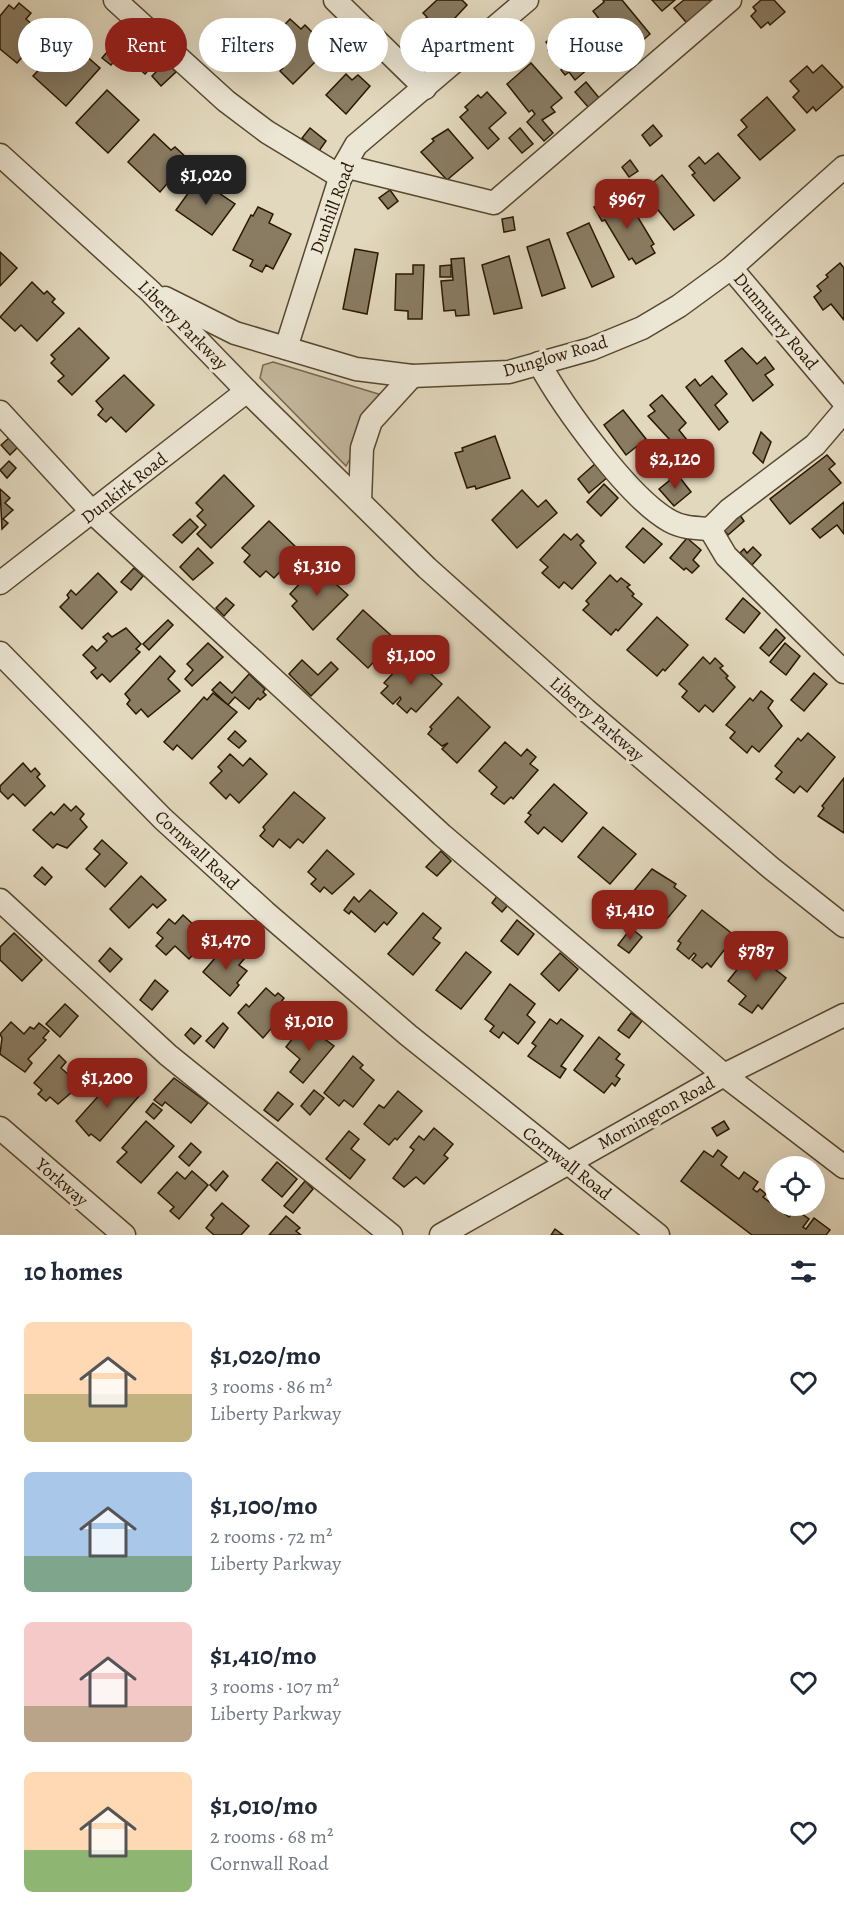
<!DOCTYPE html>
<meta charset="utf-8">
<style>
:root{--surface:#fff;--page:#f6f6f7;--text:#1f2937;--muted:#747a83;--accent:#8f2418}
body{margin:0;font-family:Alegreya,serif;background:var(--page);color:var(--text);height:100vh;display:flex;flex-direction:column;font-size:22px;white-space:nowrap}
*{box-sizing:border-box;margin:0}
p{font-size:20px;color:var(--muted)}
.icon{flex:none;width:33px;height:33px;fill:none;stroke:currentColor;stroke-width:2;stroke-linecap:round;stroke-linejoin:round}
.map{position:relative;height:1235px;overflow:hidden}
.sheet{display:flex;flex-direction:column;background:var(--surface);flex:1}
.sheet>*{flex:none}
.hud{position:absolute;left:18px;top:18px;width:808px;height:54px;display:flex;gap:12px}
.tools{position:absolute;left:765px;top:1156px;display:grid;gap:12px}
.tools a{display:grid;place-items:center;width:60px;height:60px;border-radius:50%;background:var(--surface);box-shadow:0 6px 24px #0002;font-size:30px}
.price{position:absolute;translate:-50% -51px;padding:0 14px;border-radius:12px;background:var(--accent);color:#fff;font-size:20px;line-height:39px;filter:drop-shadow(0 2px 3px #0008)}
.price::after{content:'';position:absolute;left:50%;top:36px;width:18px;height:14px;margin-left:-9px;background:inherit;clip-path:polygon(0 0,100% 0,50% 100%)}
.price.active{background:#222;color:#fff}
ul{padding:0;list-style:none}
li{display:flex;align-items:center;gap:18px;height:150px;padding:0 24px}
li span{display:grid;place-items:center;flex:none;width:168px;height:120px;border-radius:9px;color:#555}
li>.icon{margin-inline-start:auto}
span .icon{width:72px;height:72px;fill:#fffc;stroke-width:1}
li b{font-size:26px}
h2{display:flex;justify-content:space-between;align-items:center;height:72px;padding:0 24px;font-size:26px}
.tag{padding:0 21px;border-radius:27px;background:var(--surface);box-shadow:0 6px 24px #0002;font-size:21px;line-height:54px}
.tag.active{background:var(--accent);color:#fff}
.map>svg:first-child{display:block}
.green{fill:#c3b79d;stroke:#76684f;stroke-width:1.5}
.building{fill:#897c63;stroke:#291801;stroke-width:1.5}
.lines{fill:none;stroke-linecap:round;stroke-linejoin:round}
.minor-casing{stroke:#574830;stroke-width:25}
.minor{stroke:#ece6d4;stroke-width:22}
.labels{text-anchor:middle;stroke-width:6;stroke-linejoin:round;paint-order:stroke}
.street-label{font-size:18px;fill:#291801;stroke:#ece6d4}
</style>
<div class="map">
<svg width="844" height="1235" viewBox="0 0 844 1235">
<rect width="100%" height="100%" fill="#e2d8bd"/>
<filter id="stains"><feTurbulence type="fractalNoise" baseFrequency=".00333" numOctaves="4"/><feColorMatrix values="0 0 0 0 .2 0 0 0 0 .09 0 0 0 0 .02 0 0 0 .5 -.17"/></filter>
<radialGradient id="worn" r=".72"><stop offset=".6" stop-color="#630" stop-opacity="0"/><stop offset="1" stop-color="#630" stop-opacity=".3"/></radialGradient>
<!-- green -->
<polygon class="green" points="273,362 385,396 346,466 260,378 263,365"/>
<!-- building -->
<g class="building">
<polygon points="437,0 462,0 467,5 442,32 438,28 432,34 421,23 427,17 423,13"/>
<polygon points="603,0 622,0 650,34 642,41 630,26 615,39 598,21 600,20 593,11 604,2"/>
<polygon points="652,0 675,0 662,11"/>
<polygon points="684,0 710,0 716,7 691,28 674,8"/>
<polygon points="761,0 774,0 785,12 770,25 768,22 761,28 751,16 756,11 753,7"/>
<polygon points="19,3 31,13 26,19 43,34 17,63 0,49 0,16 9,5 14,9"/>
<polygon points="290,19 301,29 305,25 317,37 310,45 321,56 293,84 280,71 283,68 262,48"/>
<polygon points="576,26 602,57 575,80 569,72 565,75 561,70 565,67 548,50 551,48 546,42 556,33 561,38"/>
<polygon points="126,30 135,38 111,65 102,58"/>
<polygon points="141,40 160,58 145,74 126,57"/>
<polygon points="59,48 75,63 84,54 100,68 66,106 33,76"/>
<polygon points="166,62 176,72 161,86 152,76"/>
<polygon points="531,63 562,98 551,107 555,112 542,120 553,133 544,141 527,122 535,114 532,110 529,112 507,84"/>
<polygon points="822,65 843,87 816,111 813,107 807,113 793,97 799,91 790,81 807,66 813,73"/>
<polygon points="346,74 352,80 358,75 370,86 346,114 326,95"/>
<polygon points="586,82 600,99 589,108 575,92"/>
<polygon points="107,90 139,120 108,153 76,123"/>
<polygon points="487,92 506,113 489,128 499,139 488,149 460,117 468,110 465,107 478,95 481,98"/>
<polygon points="767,97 795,130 760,160 738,135 747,127 741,120"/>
<polygon points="653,125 662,136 650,146 642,135"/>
<polygon points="310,128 326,141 319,151 302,138"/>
<polygon points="520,128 533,144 522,153 509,138"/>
<polygon points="448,129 473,158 447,180 421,152 434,141 432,139"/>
<polygon points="154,134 171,150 175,147 188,159 160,192 128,162"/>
<polygon points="718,153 740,178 714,201 692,175 695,173 689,166 699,157 705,164"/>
<polygon points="630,160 638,171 629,177 622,167"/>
<polygon points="662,175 694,215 674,230 643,191"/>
<polygon points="199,178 206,183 209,179 219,187 216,191 235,204 212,235 176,210"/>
<polygon points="390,190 398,201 388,209 379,198"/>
<polygon points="612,197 619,210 630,204 654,244 651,246 655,253 636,264 632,258 629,260 605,220 602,221 594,207"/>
<polygon points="258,207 273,214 269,223 291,234 273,269 266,265 262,272 250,266 253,260 233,250 251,215 253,216"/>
<polygon points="513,217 515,230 504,232 502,219"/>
<polygon points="589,223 614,277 592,287 567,233"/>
<polygon points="549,239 565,288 542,296 527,247"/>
<polygon points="355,249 378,253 367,314 343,309"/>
<polygon points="0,252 17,268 0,286"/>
<polygon points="509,256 522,308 494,314 482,265"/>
<polygon points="464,258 469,315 456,316 455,310 444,311 441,281 453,280 451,259"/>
<polygon points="840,263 844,268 844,320 831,304 823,310 814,297 821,291 817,286 828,277 826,275"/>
<polygon points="413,265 424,265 422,319 408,319 408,311 395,310 396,274 413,274"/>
<polygon points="451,265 451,277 440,277 440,266"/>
<polygon points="32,282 44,294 47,291 55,299 52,302 64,313 37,341 21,325 15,331 0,317"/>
<polygon points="79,328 109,358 72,395 58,381 64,376 51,363 55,359 51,355"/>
<polygon points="742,348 757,364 765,357 774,369 765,375 773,385 753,401 725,361"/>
<polygon points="124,375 154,405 126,432 111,417 106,422 98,415 103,409 96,401"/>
<polygon points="712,376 727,394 715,405 728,422 719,430 686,387 695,379 700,386"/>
<polygon points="662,395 686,423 679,430 691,445 682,453 648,416 655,411 650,405"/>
<polygon points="623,410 646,439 626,455 604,425"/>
<polygon points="761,432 771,442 763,463 753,453"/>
<polygon points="495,436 510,478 476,489 475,486 467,488 455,453 463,451 462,448"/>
<polygon points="9,438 18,447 10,455 1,445"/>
<polygon points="827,455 835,464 829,469 841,483 790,524 770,499"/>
<polygon points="9,461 16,468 7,478 0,470"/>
<polygon points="596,463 608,477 589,493 578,479"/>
<polygon points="673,473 675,476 677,474 691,492 674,506 659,489 670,480 668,477"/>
<polygon points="224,475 254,506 211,548 197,534 206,525 197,516 203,510 196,503"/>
<polygon points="604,484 618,498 601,516 587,502"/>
<polygon points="0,489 10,498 5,503 13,510 3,519 8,523 2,529"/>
<polygon points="522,490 538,507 546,500 557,513 517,548 492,520"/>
<polygon points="844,502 844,534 837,525 820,538 812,529"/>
<polygon points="740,515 744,521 728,535 723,529"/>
<polygon points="190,519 198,527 182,543 173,535"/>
<polygon points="269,521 300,551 274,578 266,571 260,577 244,562 250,555 242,548"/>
<polygon points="643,528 662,544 644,563 626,547"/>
<polygon points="564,534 571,540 577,534 584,541 580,545 596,563 572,589 564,582 559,588 542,573 548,567 540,560"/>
<polygon points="687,538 701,550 693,560 699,566 692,573 686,568 684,570 670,558"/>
<polygon points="753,547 761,555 752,565 740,553 744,549 747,553"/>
<polygon points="198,548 213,563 193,580 180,567"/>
<polygon points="316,566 348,595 313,630 292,606 297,601 290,594"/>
<polygon points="134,568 143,576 131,590 121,582"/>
<polygon points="98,573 117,592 82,629 60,607 69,598 67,595 71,590 76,595"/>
<polygon points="610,575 617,582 621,578 630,585 627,587 634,594 632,596 642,604 618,631 616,629 611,635 583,610 589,604 586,601"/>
<polygon points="226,598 234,605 224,616 216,608"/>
<polygon points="743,598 760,613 744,633 726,619"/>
<polygon points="363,610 395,639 368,668 337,639"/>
<polygon points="657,617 688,645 665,671 663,669 657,676 627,650"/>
<polygon points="168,620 173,625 149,650 143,644"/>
<polygon points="126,628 141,644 136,649 140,652 110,682 102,674 97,679 91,672 96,668 83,655 92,646 97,651 107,641 103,637 108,633 112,637"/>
<polygon points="776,629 785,638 769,656 760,648"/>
<polygon points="208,643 223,657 192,686 185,679 193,670 187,664"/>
<polygon points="785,643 800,656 786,675 770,662"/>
<polygon points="410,655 442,684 416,712 411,708 407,713 397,704 401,699 400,697 393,704 381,693 388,686 384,683"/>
<polygon points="160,656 175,671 168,679 180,691 148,717 141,709 136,714 127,704 130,700 125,694"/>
<polygon points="703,657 710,664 715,658 723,666 720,668 728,676 726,678 735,687 713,712 705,705 699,712 682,697 687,691 679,684"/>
<polygon points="302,660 318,675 331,662 338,669 311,696 289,674"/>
<polygon points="814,673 827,684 804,711 791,700"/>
<polygon points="249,674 265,689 263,692 266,695 260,700 258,698 249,709 235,697 228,705 212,690 220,682 232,693"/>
<polygon points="761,691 773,701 768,708 782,726 759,752 752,746 747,753 730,738 735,732 726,725 750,698 753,701"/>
<polygon points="213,693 237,712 192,759 177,745 173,750 164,742 204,697 207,700"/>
<polygon points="458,697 490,727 457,763 442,749 448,743 442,746 428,734 432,729 430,727"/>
<polygon points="235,731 246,741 239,748 228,739"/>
<polygon points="808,733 835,757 807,792 800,786 794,793 776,779 782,772 775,766 798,738 801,741"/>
<polygon points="505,742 521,756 527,749 536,757 530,764 538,770 513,799 511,797 504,804 491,794 497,787 479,771"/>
<polygon points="230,754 243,766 250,758 267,774 239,803 230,794 226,799 210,783 222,771 218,767"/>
<polygon points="23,763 31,772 35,768 40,774 37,777 45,786 25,806 13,794 8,799 0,791 0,786"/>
<polygon points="844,778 844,833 818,816 824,808 822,806"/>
<polygon points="554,784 587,813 562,842 544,827 538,834 525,822 531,815 528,813"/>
<polygon points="294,792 325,818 303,843 298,839 290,848 279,839 273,847 260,836 265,830 263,827"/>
<polygon points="64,804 71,811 76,806 84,814 80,819 87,827 67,848 57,844 53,848 33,830 51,812 54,815"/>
<polygon points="603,827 636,854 610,884 578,857"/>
<polygon points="102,840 127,863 105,887 86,869 100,854 94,849"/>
<polygon points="327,850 354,874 332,894 324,887 320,892 311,884 316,879 308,872"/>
<polygon points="441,851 451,861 437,876 426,867"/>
<polygon points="42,867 52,877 45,885 34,876"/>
<polygon points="652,869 676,884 674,887 686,896 661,926 657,923 653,928 641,918 645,913 642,911 639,916 627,906 631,901 628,898"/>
<polygon points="141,876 166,900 157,908 153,904 129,928 110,909"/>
<polygon points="370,890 397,913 387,925 384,922 375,932 351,911 349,914 344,910 354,897 359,902"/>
<polygon points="498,895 509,904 502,912 492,903"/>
<polygon points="702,910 735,936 711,967 707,963 702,968 692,960 696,955 694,953 689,959 677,949 681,943 678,941"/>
<polygon points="423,913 441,928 433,938 440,943 413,975 388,954"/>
<polygon points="183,915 208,938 189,959 175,946 166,955 156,946 163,938 157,933 169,919 175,924"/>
<polygon points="517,920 534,934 518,955 501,941"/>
<polygon points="631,928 642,937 629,953 618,945"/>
<polygon points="14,933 42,960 22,981 0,960 0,947"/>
<polygon points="110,948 122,959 110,972 99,961"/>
<polygon points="222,950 230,957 235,951 244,959 239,965 247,971 237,983 239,985 230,996 203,972"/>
<polygon points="752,951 786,978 762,1009 758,1005 752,1013 739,1004 746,996 728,981"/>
<polygon points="466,952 491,972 461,1009 436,990"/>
<polygon points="560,953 578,969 559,991 541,974"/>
<polygon points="155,980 168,991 152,1010 140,1000"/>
<polygon points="510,984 535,1004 527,1015 535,1022 518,1044 503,1032 499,1038 490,1031 494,1026 485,1019"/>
<polygon points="266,988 275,996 278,993 284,998 281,1002 289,1008 263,1038 238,1013 246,1004 249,1007"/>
<polygon points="65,1004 78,1016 60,1037 46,1024"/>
<polygon points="631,1013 642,1021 629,1038 618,1030"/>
<polygon points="550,1019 557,1024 561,1019 583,1036 561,1066 566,1069 560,1078 528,1056 536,1046 532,1043"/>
<polygon points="11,1022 24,1034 30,1027 34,1029 39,1023 49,1031 43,1038 46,1040 28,1059 32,1063 25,1072 0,1054 2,1038 0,1034"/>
<polygon points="223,1023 228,1028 214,1048 206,1041"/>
<polygon points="309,1026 317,1033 321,1028 330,1035 326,1040 334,1046 303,1083 290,1072 300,1059 286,1047 296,1034 300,1037"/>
<polygon points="191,1028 201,1036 194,1044 185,1035"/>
<polygon points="599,1037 620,1054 616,1059 624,1065 616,1076 620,1079 615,1086 612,1083 604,1093 574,1070"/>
<polygon points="59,1055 66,1062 61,1068 80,1085 58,1104 50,1097 46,1101 38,1094 42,1090 34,1083"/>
<polygon points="353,1056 363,1065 360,1068 374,1080 353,1107 344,1100 339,1106 324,1093"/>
<polygon points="174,1078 208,1103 191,1123 165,1102 162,1106 154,1100"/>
<polygon points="119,1079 139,1096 100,1141 91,1134 89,1136 76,1121 110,1083"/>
<polygon points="314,1090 324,1098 310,1115 301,1106"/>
<polygon points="398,1091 422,1111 397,1140 395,1138 389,1145 364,1124 379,1105 384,1108"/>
<polygon points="278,1092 293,1104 278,1121 264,1110"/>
<polygon points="153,1103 162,1110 154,1119 146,1112"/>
<polygon points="146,1121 174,1146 141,1183 117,1162 127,1152 122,1148"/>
<polygon points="724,1121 729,1129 717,1136 712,1128"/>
<polygon points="434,1128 453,1144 444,1155 448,1158 424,1184 416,1177 404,1187 393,1178 414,1150 410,1147 419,1136 424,1140"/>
<polygon points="349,1131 359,1139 351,1149 365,1160 350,1179 326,1159"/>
<polygon points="191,1143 201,1152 189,1166 179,1157"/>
<polygon points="718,1150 727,1157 721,1165 739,1179 744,1172 758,1182 753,1189 757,1192 760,1189 766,1194 763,1197 789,1217 795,1209 809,1219 803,1227 806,1229 814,1218 830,1230 826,1235 752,1235 681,1181 704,1151 713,1157"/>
<polygon points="277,1162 297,1179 282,1197 262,1180"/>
<polygon points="192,1171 208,1185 179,1219 170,1211 174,1207 158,1193 177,1172 185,1179"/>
<polygon points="223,1171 228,1176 216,1191 210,1185"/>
<polygon points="305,1181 313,1189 293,1213 284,1206"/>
<polygon points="222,1203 249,1226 241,1235 214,1235 206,1228 214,1218 211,1215"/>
<polygon points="286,1216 300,1228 296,1231 301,1235 269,1235"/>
<polygon points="555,1229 563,1235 551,1235"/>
</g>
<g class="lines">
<defs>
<g id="minor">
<polyline points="115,0 226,101 267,132 341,177"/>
<polyline points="335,0 425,88"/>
<polyline points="0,155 150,291 247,391 427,568 586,710 771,868 844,926"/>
<polyline points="344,166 494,203 730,0"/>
<polyline points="731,268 844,402"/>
<polyline points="165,298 235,333 356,369 412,376 509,372 591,349 642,328 679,306 731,268 844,167"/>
<polyline points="286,348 344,166 356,145 527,0"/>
<path d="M539,363C562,405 628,498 670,521C682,528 696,528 710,529L729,510L815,445L844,411"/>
<polyline points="0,412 93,513 442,835 724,1075 844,1167"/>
<polyline points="360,501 362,448 371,421 412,376"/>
<polyline points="710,529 726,556 844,672"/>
<polyline points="0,583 247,391"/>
<polyline points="0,653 163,819 265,912 408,1035 658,1235"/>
<polyline points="0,900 168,1055 391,1235"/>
<polyline points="0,1128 124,1235"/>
<polyline points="441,1235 724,1075 844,1015"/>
</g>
</defs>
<!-- minor casing -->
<use href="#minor" class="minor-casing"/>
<!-- minor -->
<use href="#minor" class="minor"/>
</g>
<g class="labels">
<!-- street labels -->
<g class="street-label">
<text transform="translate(332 208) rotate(-70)" y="6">Dunhill Road</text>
<text transform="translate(776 321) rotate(50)" y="6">Dunmurry Road</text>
<text transform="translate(183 325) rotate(45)" y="6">Liberty Parkway</text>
<text transform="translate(555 356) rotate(-16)" y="6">Dunglow Road</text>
<text transform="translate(124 488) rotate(-38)" y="6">Dunkirk Road</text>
<text transform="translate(597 719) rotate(41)" y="6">Liberty Parkway</text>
<text transform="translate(197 850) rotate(43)" y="6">Cornwall Road</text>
<text transform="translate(656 1113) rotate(-29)" y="6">Mornington Road</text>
<text transform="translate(567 1163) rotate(38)" y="6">Cornwall Road</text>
<text transform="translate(62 1182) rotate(41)" y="6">Yorkway</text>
</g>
</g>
<rect width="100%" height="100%" filter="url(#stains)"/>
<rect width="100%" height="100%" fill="url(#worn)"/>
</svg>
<div class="tools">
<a><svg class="icon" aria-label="locate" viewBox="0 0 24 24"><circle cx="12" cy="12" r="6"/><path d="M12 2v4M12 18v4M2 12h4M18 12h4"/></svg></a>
</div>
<b class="price active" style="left:206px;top:206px">$1,020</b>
<b class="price" style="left:627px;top:230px">$967</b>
<b class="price" style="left:675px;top:490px">$2,120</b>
<b class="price" style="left:317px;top:597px">$1,310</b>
<b class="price" style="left:411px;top:686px">$1,100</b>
<b class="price" style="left:630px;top:941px">$1,410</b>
<b class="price" style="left:226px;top:971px">$1,470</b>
<b class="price" style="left:756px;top:982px">$787</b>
<b class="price" style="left:309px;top:1052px">$1,010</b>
<b class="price" style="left:107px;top:1109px">$1,200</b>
<div class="hud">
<a class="tag">Buy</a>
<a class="tag active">Rent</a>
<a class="tag">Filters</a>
<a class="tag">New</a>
<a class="tag">Apartment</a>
<a class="tag">House</a>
</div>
</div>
<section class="sheet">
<h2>10 homes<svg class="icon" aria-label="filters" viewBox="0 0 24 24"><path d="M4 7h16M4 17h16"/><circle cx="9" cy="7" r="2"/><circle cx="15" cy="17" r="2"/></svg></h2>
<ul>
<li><span style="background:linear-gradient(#ffd9b3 60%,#c2b280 0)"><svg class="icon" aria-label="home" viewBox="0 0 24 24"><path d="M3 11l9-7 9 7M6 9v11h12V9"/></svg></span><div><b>$1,020/mo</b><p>3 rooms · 86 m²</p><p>Liberty Parkway</p></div><svg class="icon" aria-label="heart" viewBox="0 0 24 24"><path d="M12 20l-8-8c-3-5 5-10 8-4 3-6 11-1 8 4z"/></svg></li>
<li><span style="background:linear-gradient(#a9c7e8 70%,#7fa58c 0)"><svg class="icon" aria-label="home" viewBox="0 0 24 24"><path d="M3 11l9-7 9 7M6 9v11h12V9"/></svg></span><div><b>$1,100/mo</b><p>2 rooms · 72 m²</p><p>Liberty Parkway</p></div><svg class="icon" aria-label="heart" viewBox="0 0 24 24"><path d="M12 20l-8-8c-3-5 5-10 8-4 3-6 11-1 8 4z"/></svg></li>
<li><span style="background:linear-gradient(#f6c9c9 70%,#b9a48a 0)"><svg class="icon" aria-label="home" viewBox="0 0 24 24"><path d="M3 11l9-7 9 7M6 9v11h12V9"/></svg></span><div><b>$1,410/mo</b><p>3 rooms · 107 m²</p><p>Liberty Parkway</p></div><svg class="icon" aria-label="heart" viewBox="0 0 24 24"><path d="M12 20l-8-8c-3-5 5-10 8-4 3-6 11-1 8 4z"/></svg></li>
<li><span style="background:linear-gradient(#ffd9b3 65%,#8fb573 0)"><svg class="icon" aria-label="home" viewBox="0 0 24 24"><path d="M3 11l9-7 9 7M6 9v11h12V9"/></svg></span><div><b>$1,010/mo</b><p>2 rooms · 68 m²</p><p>Cornwall Road</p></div><svg class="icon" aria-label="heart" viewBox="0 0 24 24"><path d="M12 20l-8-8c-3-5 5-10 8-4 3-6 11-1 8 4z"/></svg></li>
</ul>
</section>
